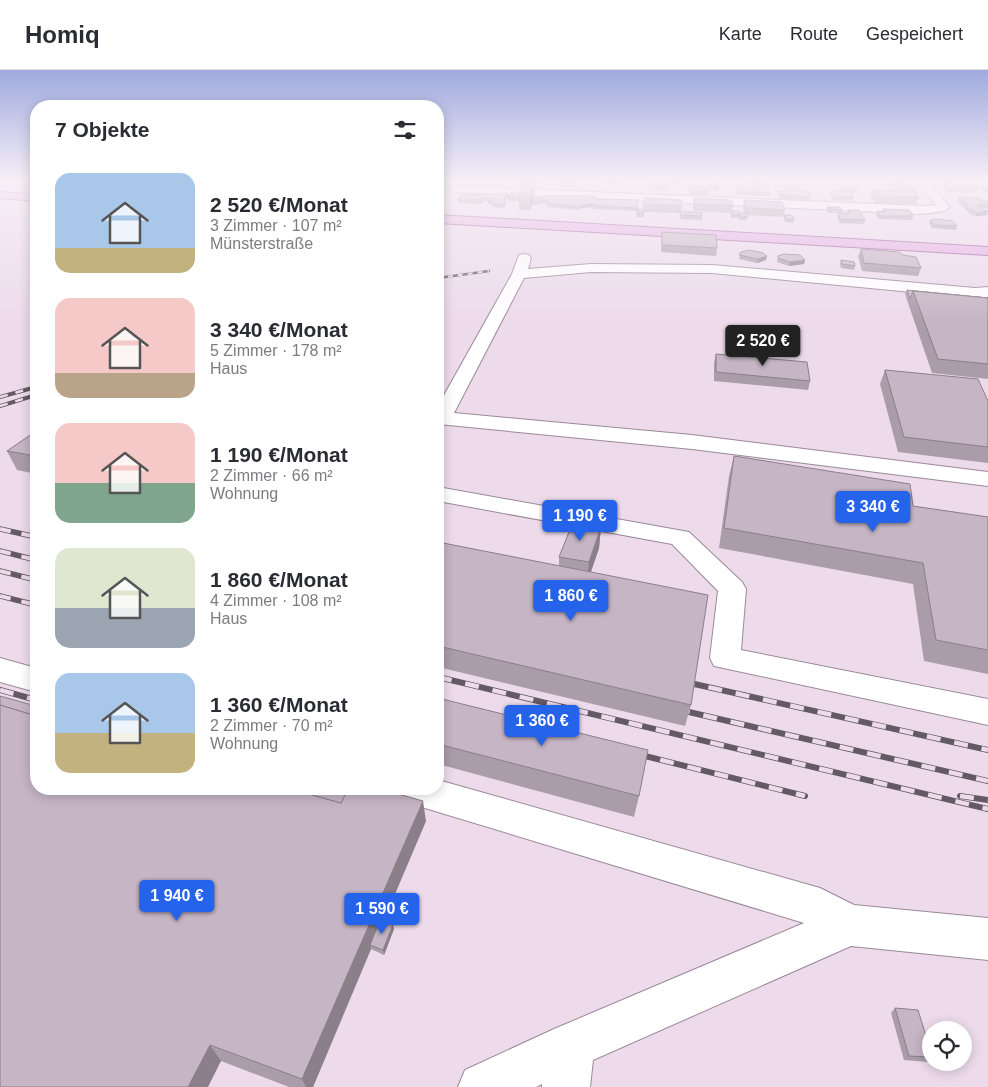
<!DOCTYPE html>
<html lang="de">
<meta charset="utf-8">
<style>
:root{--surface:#fff;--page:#f7f7f7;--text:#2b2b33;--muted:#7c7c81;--line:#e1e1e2;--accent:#2563eb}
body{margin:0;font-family:Helvetica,sans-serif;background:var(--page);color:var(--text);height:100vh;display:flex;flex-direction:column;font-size:19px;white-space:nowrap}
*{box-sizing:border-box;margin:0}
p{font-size:16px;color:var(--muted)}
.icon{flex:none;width:28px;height:28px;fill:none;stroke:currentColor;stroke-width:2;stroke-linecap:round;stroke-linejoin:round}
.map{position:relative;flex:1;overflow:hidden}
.panel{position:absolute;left:30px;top:30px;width:414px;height:695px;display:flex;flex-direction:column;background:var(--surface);border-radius:20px;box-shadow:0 2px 12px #0003}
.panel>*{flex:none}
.tools{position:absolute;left:922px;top:951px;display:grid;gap:10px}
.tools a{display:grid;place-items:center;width:50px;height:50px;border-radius:50%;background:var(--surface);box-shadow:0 2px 12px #0003;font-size:25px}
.price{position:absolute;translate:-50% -42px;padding:0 11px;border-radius:5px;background:var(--accent);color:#fff;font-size:16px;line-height:32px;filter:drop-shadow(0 1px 2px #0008)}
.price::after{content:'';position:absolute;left:50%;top:30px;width:15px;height:11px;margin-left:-8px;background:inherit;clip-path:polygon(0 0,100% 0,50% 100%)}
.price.selected{background:#222;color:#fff}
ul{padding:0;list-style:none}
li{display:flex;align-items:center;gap:15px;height:125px;padding:0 25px}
li span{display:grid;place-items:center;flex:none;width:140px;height:100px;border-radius:15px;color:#555}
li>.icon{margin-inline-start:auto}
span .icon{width:60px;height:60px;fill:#fffc;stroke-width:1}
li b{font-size:21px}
h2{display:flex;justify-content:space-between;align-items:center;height:60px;padding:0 25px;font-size:21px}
header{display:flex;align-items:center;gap:30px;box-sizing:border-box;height:70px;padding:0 25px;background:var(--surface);border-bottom:1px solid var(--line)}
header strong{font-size:24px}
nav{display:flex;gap:28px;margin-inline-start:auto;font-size:18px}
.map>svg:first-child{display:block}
.green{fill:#f0c1ef}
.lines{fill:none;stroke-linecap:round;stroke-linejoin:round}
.minor-casing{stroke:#9a8999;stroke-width:2}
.major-casing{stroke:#955895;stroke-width:2}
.minor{fill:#fff;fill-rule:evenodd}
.major{fill:#e5afe5;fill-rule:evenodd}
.rail-far3-casing{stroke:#645a63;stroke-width:2.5}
.rail-far2-casing{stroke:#645a63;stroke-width:4}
.rail-far1-casing{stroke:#645a63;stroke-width:5.5}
.rail-casing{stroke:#645a63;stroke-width:6}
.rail-far3{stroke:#eddbec;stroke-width:2;stroke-dasharray:5;stroke-linecap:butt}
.rail-far2{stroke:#eddbec;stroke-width:2.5;stroke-dasharray:8;stroke-linecap:butt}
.rail-far1{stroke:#eddbec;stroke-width:4;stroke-dasharray:11;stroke-linecap:butt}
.rail{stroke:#eddbec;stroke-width:4.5;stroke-dasharray:14;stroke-linecap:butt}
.wall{fill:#aa9ca9}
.shaded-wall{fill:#8b7f8a}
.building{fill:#c6b5c5;stroke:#8b7f8a}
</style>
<header>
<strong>Homiq</strong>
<nav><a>Karte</a><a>Route</a><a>Gespeichert</a></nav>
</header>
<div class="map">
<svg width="988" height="1017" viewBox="0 0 988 1017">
<rect width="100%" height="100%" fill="#eddbec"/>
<!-- green -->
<polygon class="green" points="0,110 36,110 36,118 26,121 0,118"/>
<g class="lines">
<defs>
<g id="minor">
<polygon points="916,110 988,111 988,117 931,115 950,137 944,141 923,144 453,122 447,119 453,116 923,136 936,135"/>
<polygon points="524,184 529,185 531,188 528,199 591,194 712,195 975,218 988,217 988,227 975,228 712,203 591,202 524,208 454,343 692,365 988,402 988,416 692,379 438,354 438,336 512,204 519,185"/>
<polygon points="438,417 689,462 742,512 746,519 741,580 988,629 988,655 714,596 710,588 718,521 672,474 438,431"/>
<polygon points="0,588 36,598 36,622 0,612"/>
<polygon points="438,710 820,818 854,835 988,848 988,890 851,876 593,990 590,1017 542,1017 542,1014 536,1017 458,1017 465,1000 554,959 804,853 415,735 402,730 397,719 438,719"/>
</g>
<g id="major">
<polygon points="0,122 36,125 36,131 0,128"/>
<polygon points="438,145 988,177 988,185 438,153"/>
</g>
</defs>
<!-- minor casing -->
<use href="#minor" class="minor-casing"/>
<!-- major casing -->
<use href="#major" class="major-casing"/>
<!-- minor -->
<use href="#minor" class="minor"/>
<!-- major -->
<use href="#major" class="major"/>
<defs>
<polyline id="rail-far3" points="438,208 489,201"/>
<g id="rail-far2">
<polyline points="0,327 36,317"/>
<polyline points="0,336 36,325"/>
</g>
<g id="rail-far1">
<polyline points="0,459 36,467"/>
<polyline points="0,481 36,490"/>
<polyline points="0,501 36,510"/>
<polyline points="0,526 36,535"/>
</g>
<g id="rail">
<polyline points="438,607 988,739"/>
<polyline points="681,611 988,680"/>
<polyline points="0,620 36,630"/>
<polyline points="676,639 988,711"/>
<polyline points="633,683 805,726"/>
<polyline points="960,726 988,730"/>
</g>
</defs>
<!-- rail-far3 casing -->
<use href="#rail-far3" class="rail-far3-casing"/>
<!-- rail-far2 casing -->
<use href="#rail-far2" class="rail-far2-casing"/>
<!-- rail-far1 casing -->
<use href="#rail-far1" class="rail-far1-casing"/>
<!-- rail casing -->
<use href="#rail" class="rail-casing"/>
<!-- rail-far3 -->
<use href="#rail-far3" class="rail-far3"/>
<!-- rail-far2 -->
<use href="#rail-far2" class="rail-far2"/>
<!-- rail-far1 -->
<use href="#rail-far1" class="rail-far1"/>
<!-- rail -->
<use href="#rail" class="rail"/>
</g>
<!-- wall -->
<g class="wall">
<polygon points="521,110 542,110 539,118 535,117 534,128 638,130 637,139 643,139 644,128 682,136 681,141 702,146 702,150 680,149 680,143 644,142 644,147 636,147 637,139 637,141 593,139 593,137 581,138 580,140 547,137 547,134 539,134 538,135 532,135 530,140 519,140 519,132 508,131 508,128 519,123 522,117 519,117 519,113"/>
<polygon points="561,110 578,110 576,117 559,117"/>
<rect x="581" y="110" width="7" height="2"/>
<polygon points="604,110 621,110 621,116 604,114"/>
<polygon points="651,110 669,117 668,120 650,119"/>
<rect x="671" y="110" width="7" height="5"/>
<polygon points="885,110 907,110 906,113 887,112"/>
<polygon points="893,112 917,121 916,124 919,127 916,134 875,133 870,127 872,120 896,120 892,116"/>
<polygon points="746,113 770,123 769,126 737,125 736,119 736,116 745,116"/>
<polygon points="943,113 980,118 979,121 973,121 972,123 947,122 942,116"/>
<polygon points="710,114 718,117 718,121 711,120"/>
<polygon points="689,115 708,122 707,125 689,125"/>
<polygon points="983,115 988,115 988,124 982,119"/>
<polygon points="841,116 857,120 856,123 851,123 854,127 853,131 833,130 830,124 831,120 842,121 840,119"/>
<polygon points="785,117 798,120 810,127 809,130 779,129 778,125 778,121 785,122"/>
<polygon points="508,123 508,126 505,130 506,134 504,138 493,137 493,135 488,134 488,132 484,131 482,134 458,133 457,130"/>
<polygon points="959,127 988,132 988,139 982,138 987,145 976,146 971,145 957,131"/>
<polygon points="694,128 733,136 732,141 739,143 744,143 743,137 744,130 785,140 783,147 747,145 747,150 739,150 739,148 731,148 731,143 693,141 693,135"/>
<polygon points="827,137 842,140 841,143 828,143 826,140"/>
<polygon points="883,139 913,146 912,150 879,149 876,145 877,141 882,141"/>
<polygon points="848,140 865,150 864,154 839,153 837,147 838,143 847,144"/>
<polygon points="784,145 794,149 793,153 785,152 784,149"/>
<polygon points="930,150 957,156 956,160 932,158 929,153"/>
<polygon points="662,162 717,178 716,186 661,182"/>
<polygon points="861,179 903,185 921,198 918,206 862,201 858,186"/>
<polygon points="741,182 767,186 766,190 757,193 739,189"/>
<polygon points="778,186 805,190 804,194 789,196 777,192"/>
<polygon points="841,190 855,196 854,200 841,198 840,194"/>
<polygon points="907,220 988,228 988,309 932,303 905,224"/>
<polygon points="716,284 810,311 808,320 714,311 714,293"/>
<polygon points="885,300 988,331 988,393 898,382 880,314"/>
<polygon points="36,361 36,404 17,400 7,381"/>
<polygon points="734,386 913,436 988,447 988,604 924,591 913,514 719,478 729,406"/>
<polygon points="601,457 599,478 591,502 691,635 685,656 438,597 438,472 559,496 559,487"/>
<polygon points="438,628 639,726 634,747 438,694"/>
<polygon points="426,751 383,851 394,859 384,885 371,879 313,1017 289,1017 221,991 0,1017"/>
<polygon points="895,938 931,982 931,989 928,992 904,990 891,943"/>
</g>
<!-- shaded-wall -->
<g class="shaded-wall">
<polygon points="535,114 534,132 533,132 532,135 530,140 530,123"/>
<polygon points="508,123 508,126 503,134 503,130"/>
<polygon points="594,134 593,137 581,138 581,135"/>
<polygon points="988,141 987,145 976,146 977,143"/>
<polygon points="767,186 766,190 757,193 758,189"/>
<polygon points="805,190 804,194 789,196 790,192"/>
<polygon points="601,457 599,478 587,513 589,492"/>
<polygon points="423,731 426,751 373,876 370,875 371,879 313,1017 306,1017 302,1009"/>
<polygon points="393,854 394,859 384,885 383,880"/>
<polygon points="210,975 221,991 208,1017 188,1017"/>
</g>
<!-- building -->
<g class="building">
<polygon points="521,110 541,110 539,114 519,113"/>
<polygon points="561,110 577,110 576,114 559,113"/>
<polygon points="604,110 621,110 621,112 604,111"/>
<polygon points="651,110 669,111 669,117 651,116"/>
<rect x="671" y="110" width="7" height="2"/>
<polygon points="893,112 913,116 917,121 900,120"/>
<polygon points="746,113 767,114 770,123 738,122 736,116 747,116"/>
<polygon points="943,113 977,115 980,118 971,118 973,119 948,118"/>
<polygon points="535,114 530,123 519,123 523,115"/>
<polygon points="710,114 718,114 718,117 711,117"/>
<polygon points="689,115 707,116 708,122 689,121"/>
<polygon points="983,115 988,115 988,120"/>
<polygon points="841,116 855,117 857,120 843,119"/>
<polygon points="785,117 797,117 798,120 807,120 810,127 780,125 778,121 788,122"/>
<polygon points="831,120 850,121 854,127 834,127"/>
<polygon points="872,120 913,121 919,127 877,126"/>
<polygon points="508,123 503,130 506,130 504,134 493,134 495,131 488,131 490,128 483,128 482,130 457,130 462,124 485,125 486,124"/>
<polygon points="510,123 519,123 519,128 508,128"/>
<polygon points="541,126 590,126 597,127 596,129 638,130 637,138 593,135 594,134 581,135 581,137 547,133 548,131 539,130 540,129 539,132 533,132 534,128 540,128"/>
<polygon points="959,127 979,128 982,131 988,132 988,135 978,135 983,140 988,141 977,143 973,141"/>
<polygon points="644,128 682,130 682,136 644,134"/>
<polygon points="694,128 731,130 733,136 694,134"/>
<polygon points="744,130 782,132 785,140 746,138"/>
<polygon points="827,137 840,137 842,140 829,139"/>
<polygon points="637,139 644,140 644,143 637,143"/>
<polygon points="883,139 909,140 913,146 880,146 877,141 885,142"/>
<polygon points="848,140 859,140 865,150 840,149 838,143 850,144"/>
<polygon points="680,141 702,143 702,146 680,145"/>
<polygon points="731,141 739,141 740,145 732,145"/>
<polygon points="739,143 747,143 748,147 740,146"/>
<polygon points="784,145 792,145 794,149 786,149"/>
<polygon points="937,149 953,151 957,156 934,155 930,150"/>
<polygon points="662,162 716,165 717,178 662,175"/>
<polygon points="861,179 899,182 903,185 916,187 921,198 864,193"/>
<polygon points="749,180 763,183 767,186 758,189 739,185 741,182"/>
<polygon points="784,184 800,185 805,190 790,192 778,188 778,186"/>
<polygon points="841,190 854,192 855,196 842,194"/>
<polygon points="907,220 988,228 913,221 910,229"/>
<polygon points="913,221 988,228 988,294 938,289"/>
<polygon points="716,284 807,292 810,311 716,302"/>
<polygon points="885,300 978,309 988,331 988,377 904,367"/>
<polygon points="36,361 36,386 7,381"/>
<polygon points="734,386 910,414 913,436 988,447 988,580 936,570 923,493 724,458"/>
<polygon points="573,452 601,457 589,492 559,487"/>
<polygon points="438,472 708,525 691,635 438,576"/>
<polygon points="0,626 36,636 36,646 0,635"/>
<polygon points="438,628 648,680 639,726 438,674"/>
<polygon points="0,635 36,646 36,719 291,719 341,733 348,719 381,719 423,731 302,1009 210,975 188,1017 0,1017"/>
<polygon points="291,719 330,719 346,723 341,733"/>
<polygon points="380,850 393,854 383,880 370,875"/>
<polygon points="895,938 918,940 931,982 931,987 909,986"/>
</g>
<!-- sky -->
<linearGradient id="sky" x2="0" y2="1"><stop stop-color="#9faadf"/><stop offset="0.44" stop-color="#f7eff6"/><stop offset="1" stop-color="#f7eff6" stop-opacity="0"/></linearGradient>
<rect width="988" height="252" fill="url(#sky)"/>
</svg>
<div class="tools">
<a><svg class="icon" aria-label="locate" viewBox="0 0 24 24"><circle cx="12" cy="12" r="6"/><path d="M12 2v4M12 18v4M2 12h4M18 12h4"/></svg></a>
</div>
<b class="price selected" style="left:763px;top:297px">2 520 €</b>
<b class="price" style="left:873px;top:463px">3 340 €</b>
<b class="price" style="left:580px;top:472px">1 190 €</b>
<b class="price" style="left:571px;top:552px">1 860 €</b>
<b class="price" style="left:542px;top:677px">1 360 €</b>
<b class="price" style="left:177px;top:852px">1 940 €</b>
<b class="price" style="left:382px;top:865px">1 590 €</b>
<section class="panel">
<h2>7 Objekte<svg class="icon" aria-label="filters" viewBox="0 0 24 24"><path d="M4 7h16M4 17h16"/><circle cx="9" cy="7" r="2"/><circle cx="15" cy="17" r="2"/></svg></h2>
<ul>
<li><span style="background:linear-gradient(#a9c7e8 75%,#c2b280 0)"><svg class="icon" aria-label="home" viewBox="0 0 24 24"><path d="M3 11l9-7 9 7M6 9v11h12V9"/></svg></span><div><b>2 520 €/Monat</b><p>3 Zimmer · 107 m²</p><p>Münsterstraße</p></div></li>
<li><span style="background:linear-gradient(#f6c9c9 75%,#b9a48a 0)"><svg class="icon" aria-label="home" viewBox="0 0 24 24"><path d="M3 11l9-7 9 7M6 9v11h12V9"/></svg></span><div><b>3 340 €/Monat</b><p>5 Zimmer · 178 m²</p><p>Haus</p></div></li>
<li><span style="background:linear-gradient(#f6c9c9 60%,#7fa58c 0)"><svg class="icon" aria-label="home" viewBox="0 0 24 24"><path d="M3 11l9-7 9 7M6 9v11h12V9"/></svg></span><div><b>1 190 €/Monat</b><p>2 Zimmer · 66 m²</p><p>Wohnung</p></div></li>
<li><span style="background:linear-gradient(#dfe7d0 60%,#9aa5b1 0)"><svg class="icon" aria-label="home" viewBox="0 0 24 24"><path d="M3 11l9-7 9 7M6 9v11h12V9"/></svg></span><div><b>1 860 €/Monat</b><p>4 Zimmer · 108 m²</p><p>Haus</p></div></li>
<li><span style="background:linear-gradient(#a9c7e8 60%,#c2b280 0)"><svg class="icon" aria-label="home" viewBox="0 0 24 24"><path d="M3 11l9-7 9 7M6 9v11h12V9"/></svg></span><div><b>1 360 €/Monat</b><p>2 Zimmer · 70 m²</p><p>Wohnung</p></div></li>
</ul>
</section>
</div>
